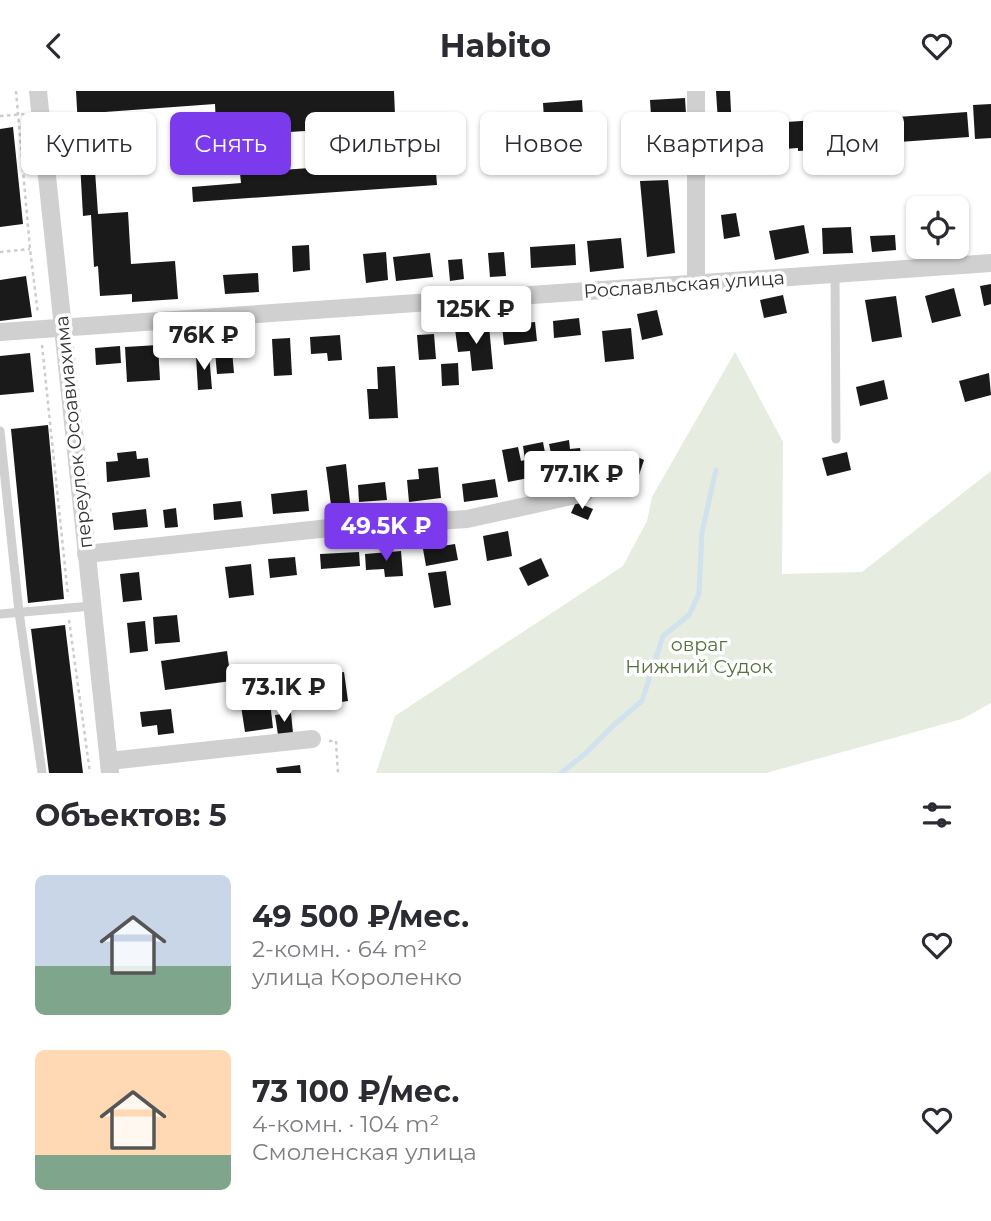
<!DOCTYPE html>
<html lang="ru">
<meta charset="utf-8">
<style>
:root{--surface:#fff;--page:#f2f2f3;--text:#2b2b33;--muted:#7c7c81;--accent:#7c3aed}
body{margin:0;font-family:Montserrat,sans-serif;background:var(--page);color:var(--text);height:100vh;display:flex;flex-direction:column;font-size:26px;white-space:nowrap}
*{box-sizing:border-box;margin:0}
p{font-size:23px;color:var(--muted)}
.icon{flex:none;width:38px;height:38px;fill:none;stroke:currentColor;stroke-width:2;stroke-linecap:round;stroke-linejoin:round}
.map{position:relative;height:682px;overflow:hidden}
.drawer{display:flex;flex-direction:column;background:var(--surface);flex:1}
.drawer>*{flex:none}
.guide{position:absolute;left:21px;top:21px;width:950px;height:63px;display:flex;gap:14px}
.fabs{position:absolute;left:906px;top:105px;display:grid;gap:14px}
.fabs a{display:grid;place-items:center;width:63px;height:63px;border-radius:10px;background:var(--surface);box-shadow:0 2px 5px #0004;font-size:35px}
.price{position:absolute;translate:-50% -60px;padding:0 16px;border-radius:7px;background:#fff;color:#222;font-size:23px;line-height:46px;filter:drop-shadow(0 2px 4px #0008)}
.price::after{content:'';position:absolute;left:50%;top:42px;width:21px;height:16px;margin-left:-10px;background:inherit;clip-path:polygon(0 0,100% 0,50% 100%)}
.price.on{background:var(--accent);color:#fff}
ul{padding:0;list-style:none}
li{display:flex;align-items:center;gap:21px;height:175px;padding:0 35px}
li span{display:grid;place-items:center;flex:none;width:196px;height:140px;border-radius:10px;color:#555}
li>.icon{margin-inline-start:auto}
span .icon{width:84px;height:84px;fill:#fffc;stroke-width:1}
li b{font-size:30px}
h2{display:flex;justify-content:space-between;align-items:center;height:84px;padding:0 35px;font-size:30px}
.tag{padding:0 24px;border-radius:10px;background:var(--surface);box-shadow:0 2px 5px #0004;font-size:24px;line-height:63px}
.tag.on{background:var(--accent);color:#fff}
header{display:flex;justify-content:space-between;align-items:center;height:91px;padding:0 35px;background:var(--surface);font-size:32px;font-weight:700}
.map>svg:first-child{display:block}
.green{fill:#e6ecdf}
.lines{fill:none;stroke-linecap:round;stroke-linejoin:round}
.stream{stroke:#cfe2ee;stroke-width:5}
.building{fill:#1a1a1a}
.path{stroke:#cdcdcd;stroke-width:2.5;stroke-dasharray:3.5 3.5;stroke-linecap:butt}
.service{stroke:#d0d0d0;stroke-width:9}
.minor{stroke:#d0d0d0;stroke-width:18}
.labels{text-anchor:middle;stroke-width:7;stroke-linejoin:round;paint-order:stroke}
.street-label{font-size:19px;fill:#333;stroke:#fff}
.park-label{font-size:19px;fill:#56703f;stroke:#fff}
</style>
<header><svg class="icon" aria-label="back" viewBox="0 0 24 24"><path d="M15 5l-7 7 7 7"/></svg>Habito<svg class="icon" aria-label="heart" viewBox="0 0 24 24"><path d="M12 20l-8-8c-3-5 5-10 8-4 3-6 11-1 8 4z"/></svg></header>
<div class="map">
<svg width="991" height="682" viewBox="0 0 991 682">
<rect width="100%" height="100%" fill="#fff"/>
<!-- green -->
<polygon class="green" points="735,261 783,351 782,483 862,481 991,380 991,612 962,628 766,682 376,682 395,625 623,475 647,430 652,406"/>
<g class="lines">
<!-- stream -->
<polyline class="stream" points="561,682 585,663 614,634 642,610 663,545 689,524 699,503 702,441 716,379"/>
</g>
<!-- building -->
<g class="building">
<polygon points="76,0 394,0 395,24 381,25 382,35 274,42 274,32 216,35 215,13 91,22 98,123 128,121 131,173 175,170 178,208 132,211 132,203 100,205 98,175 94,176 91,124 83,125"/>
<polygon points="716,0 730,0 733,61 720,62"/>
<polygon points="685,7 689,69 654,72 650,9"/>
<polygon points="582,9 584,40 545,43 543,12"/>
<polygon points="991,13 991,47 975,48 973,14"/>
<polygon points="967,21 969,46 843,55 842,30"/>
<polygon points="833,28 835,58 798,60 798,57 742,61 740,34"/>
<polygon points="13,36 23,133 0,136 0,38"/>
<polygon points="435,68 437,94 193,111 192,96 241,92 240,82"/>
<polygon points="668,89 675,162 647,166 640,90"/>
<polygon points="736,122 740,145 724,148 721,124"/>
<polygon points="909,133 919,133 919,156 924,156 924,158 911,159"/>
<polygon points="804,134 809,162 775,169 769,140"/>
<polygon points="851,136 853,162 823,163 822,137"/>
<polygon points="895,144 896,159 872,161 870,145"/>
<polygon points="621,147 624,177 590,181 587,150"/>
<polygon points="575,153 576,174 531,177 530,156"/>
<polygon points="309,154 310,179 293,181 292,155"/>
<polygon points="386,161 388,189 366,192 363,163"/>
<polygon points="504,161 506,185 490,186 488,162"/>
<polygon points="430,162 433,186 396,190 393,166"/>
<polygon points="462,168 464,188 450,190 448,169"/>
<polygon points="258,182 259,201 225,203 223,184"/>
<polygon points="26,185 32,226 0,230 0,189"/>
<polygon points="991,193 991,213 984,215 980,195"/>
<polygon points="954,197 961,225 932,232 925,205"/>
<polygon points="783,204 787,222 764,227 760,209"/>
<polygon points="896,205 902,246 872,251 865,209"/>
<polygon points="657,219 663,244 642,249 637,223"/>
<polygon points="579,227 581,244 554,247 553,230"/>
<polygon points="535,231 537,250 504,254 502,234"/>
<polygon points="489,235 493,278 472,280 470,260 458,261 455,238"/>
<polygon points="631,237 634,268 605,271 602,240"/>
<polygon points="434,243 436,268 419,269 417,244"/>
<polygon points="340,244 342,269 328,270 327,262 311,263 310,246"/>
<polygon points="290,247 292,284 274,285 272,248"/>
<polygon points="231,248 234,282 217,283 214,249"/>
<polygon points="158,254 160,289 127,291 125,256"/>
<polygon points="120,255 121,272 96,274 95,257"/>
<polygon points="30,262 34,301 0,304 0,265"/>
<polygon points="209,263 212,298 198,299 196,264"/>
<polygon points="458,272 459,294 442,295 441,273"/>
<polygon points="395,275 398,327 369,328 367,298 378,298 377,276"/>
<polygon points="989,282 991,304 965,311 959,290"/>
<polygon points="884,289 888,308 860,315 856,296"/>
<polygon points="48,334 64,508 28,512 11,338"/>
<polygon points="569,349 570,358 580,357 583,376 562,380 560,365 552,367 549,353"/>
<polygon points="543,351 549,383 508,391 502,359 518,356 521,370 525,369 523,355"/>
<polygon points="136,360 137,368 148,367 150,386 107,391 106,371 118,370 117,362"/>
<polygon points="847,361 851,379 827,385 822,367"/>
<polygon points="633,364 644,369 635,396 623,391"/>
<polygon points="346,373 350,412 331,414 326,376"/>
<polygon points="438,376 441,407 409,411 407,389 419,388 418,378"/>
<polygon points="495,388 498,406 464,411 462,393"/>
<polygon points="385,391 387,409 359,411 358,394"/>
<polygon points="307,399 309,420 273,423 271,403"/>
<polygon points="241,410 243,426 214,429 213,413"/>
<polygon points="576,411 593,418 588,429 571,422"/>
<polygon points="176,417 178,436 165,437 163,419"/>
<polygon points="146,418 148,436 114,439 112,422"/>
<polygon points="508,440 512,465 487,470 483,445"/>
<polygon points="455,453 458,469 426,475 423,458"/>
<polygon points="401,460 403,485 385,486 384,478 366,479 365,463"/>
<polygon points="359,461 360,475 321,478 320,463"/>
<polygon points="295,466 297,484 270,487 268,468"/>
<polygon points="541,467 549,485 528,495 519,477"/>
<polygon points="251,473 254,504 229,507 225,476"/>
<polygon points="446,480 451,514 434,517 428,482"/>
<polygon points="139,481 142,509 123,511 120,483"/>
<polygon points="177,524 180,551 155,553 153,526"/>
<polygon points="145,530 148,560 130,562 127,532"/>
<polygon points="65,534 83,682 49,682 31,538"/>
<polygon points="227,560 231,590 165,599 161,570"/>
<polygon points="344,581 348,610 314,615 309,586"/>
<polygon points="270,611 273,637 245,641 241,615"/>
<polygon points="171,618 174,642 158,644 157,634 142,636 140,621"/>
<polygon points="291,622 293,642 278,644 275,624"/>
<polygon points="300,674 301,682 277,682 276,677"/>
</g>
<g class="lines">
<!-- path -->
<g class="path">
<polyline points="16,0 30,158 38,223"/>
<polyline points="0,25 25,23"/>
<polyline points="0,161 30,158"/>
<polyline points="42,254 68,505"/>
<polyline points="69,529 90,682"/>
<polyline points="329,650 336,650 338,682"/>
</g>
<!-- service -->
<g class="service">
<polyline points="835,183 836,348"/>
<polyline points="0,340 19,521 42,682"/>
<polyline points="0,523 92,515"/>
</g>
<!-- minor -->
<g class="minor">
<polyline points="38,0 110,682"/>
<polyline points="696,0 696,193"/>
<polyline points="0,241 991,172"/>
<polyline points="86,463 339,436 467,428 585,402"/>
<polyline points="109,670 312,648"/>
</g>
</g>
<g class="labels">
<!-- street labels -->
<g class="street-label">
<text transform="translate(684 193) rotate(-4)" y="7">Рославльская улица</text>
<text transform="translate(73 341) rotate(-96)" y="7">переулок Осоавиахима</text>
</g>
<!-- park labels -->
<g class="park-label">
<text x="699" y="560">овраг<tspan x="699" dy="22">Нижний Судок</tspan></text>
</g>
</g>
</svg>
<div class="fabs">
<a><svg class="icon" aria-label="locate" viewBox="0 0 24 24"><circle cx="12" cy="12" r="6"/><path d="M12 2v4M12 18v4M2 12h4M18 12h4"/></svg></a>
</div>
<b class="price" style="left:476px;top:255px">125K ₽</b>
<b class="price" style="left:204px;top:281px">76K ₽</b>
<b class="price" style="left:582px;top:420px">77.1K ₽</b>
<b class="price on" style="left:386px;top:472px">49.5K ₽</b>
<b class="price" style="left:284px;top:633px">73.1K ₽</b>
<div class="guide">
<a class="tag">Купить</a>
<a class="tag on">Снять</a>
<a class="tag">Фильтры</a>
<a class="tag">Новое</a>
<a class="tag">Квартира</a>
<a class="tag">Дом</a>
</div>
</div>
<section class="drawer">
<h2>Объектов: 5<svg class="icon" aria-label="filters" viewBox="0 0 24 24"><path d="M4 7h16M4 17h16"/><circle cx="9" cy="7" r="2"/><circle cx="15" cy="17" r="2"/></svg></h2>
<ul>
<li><span style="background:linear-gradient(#c9d6e8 65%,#7fa58c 0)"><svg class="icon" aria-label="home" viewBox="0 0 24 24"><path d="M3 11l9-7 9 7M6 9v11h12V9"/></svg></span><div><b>49 500 ₽/мес.</b><p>2-комн. · 64 m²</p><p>улица Короленко</p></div><svg class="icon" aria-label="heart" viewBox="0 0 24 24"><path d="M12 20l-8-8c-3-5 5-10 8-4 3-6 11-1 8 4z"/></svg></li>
<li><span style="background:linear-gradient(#ffd9b3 75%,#7fa58c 0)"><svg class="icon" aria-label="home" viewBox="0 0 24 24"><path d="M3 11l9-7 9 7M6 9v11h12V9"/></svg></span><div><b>73 100 ₽/мес.</b><p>4-комн. · 104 m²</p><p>Смоленская улица</p></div><svg class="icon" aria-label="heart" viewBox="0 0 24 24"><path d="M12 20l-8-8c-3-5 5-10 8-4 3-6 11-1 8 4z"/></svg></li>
</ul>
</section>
